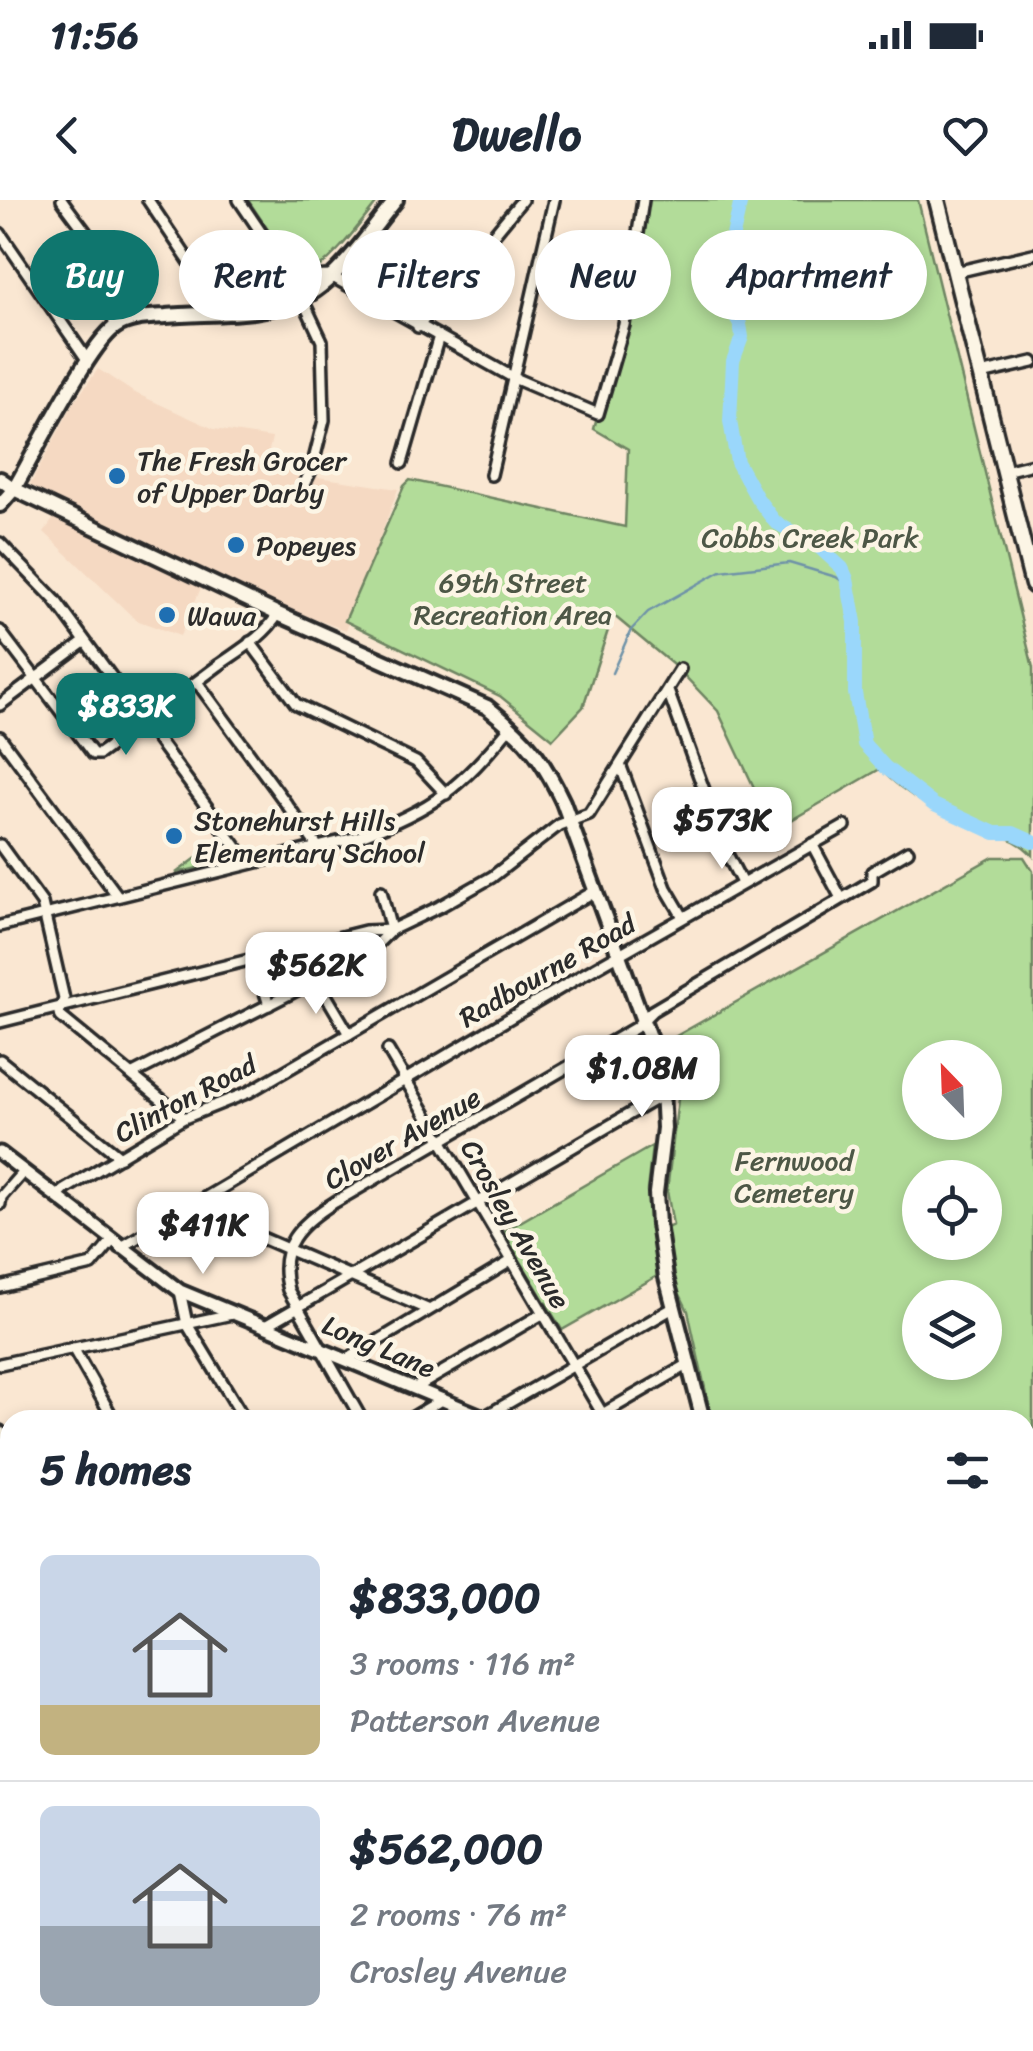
<!DOCTYPE html>
<meta charset="utf-8">
<style>
:root{--surface:#fff;--page:#f6f6f7;--text:#1f2937;--muted:#747a83;--line:#e0e1e3;--accent:#0f766e}
body{margin:0;font-family:Sriracha,sans-serif;background:var(--page);color:var(--text);height:100vh;display:flex;flex-direction:column;font-size:38px;white-space:nowrap}
*{box-sizing:border-box;margin:0}
p{font-size:32px;color:var(--muted)}
.icon{flex:none;width:55px;height:55px;fill:none;stroke:currentColor;stroke-width:2;stroke-linecap:round;stroke-linejoin:round}
.map{position:relative;flex:1;overflow:hidden}
.side{position:absolute;left:0px;top:1210px;width:1035px;height:642px;display:flex;flex-direction:column;background:var(--surface);border-radius:30px 30px 0 0;box-shadow:0 5px 15px #0003}
.side>*{flex:none}
.banner{position:absolute;left:30px;top:30px;width:975px;height:90px;display:flex;gap:20px}
.needle{width:65px;rotate:337deg}
.controls{position:absolute;left:902px;top:840px;display:grid;gap:20px}
.controls a{display:grid;place-items:center;width:100px;height:100px;border-radius:50%;background:var(--surface);box-shadow:0 5px 15px #0003;font-size:50px}
.price{position:absolute;translate:-50% -85px;padding:0 22px;border-radius:20px;background:#fff;color:#222;font-size:32px;line-height:65px;filter:drop-shadow(0 2px 5px #0008)}
.price::after{content:'';position:absolute;left:50%;top:60px;width:30px;height:22px;margin-left:-15px;background:inherit;clip-path:polygon(0 0,100% 0,50% 100%)}
.price.selected{background:var(--accent);color:#fff}
ul{padding:0;list-style:none}
li{display:flex;align-items:center;gap:30px;height:250px;padding:0 40px}
li+li{border-top:2px solid var(--line)}
li span{display:grid;place-items:center;flex:none;width:280px;height:200px;border-radius:15px;color:#555}
li>.icon{margin-inline-start:auto}
span .icon{width:120px;height:120px;fill:#fffc;stroke-width:1}
li b{font-size:42px}
h2{display:flex;justify-content:space-between;align-items:center;height:120px;padding:0 40px;font-size:42px}
.chip{padding:0 35px;border-radius:45px;background:var(--surface);box-shadow:0 5px 15px #0003;font-size:35px;line-height:90px}
.chip.selected{background:var(--accent);color:#fff}
.status{display:flex;justify-content:space-between;align-items:center;height:70px;padding:0 50px;background:var(--surface);direction:ltr}
.status svg{height:28px;fill:currentColor}
header{display:flex;justify-content:space-between;align-items:center;height:130px;padding:0 40px;background:var(--surface);font-size:45px;font-weight:800}
.map>svg:first-child{display:block}
.built{fill:#f5d9c2}
.green{fill:#b2dc99;stroke:#6e8462;stroke-width:2.5;fill-rule:evenodd}
.lines{fill:none;stroke-linecap:round;stroke-linejoin:round}
.stream{stroke:#6e92a8;stroke-width:2.5}
.river{stroke:#9ad7fb;stroke-width:14}
.minor-casing{stroke:#2b2b2b;stroke-width:16}
.tertiary-casing{stroke:#2b2b2b;stroke-width:19}
.secondary-casing{stroke:#2b2b2b;stroke-width:20}
.primary-casing{stroke:#2b2b2b;stroke-width:21}
.minor{stroke:#fcf5e5;stroke-width:9}
.tertiary{stroke:#fcf5e5;stroke-width:11}
.secondary{stroke:#fcf5e5;stroke-width:12}
.primary{stroke:#fcf5e5;stroke-width:14}
.rail-casing{stroke:#2b2b2b;stroke-width:6}
.rail{stroke:#fcf5e5;stroke-width:2.5;stroke-dasharray:8;stroke-linecap:butt}
.poi-dot{fill:#1f6fb2;stroke:#fcf5e5;stroke-width:4}
.labels{text-anchor:middle;stroke-width:9;stroke-linejoin:round;paint-order:stroke}
.poi-label{font-size:28px;fill:#2b2b2b;stroke:#fcf5e5;text-anchor:start}
.park-label{font-size:28px;fill:#4d5746;stroke:#fcf5e5}
.street-label{font-size:28px;fill:#2b2b2b;stroke:#fcf5e5}
</style>
<div class="status"><b>11:56</b><svg viewBox="0 0 49 12"><path d="M0 12V9h3v3zM5 12V6h3v6zM10 12V3h3v9zM15 12V0h3v12zM26 1h20v11H26zM47 4h2v5h-2z"/></svg></div>
<header><svg class="icon" aria-label="back" viewBox="0 0 24 24"><path d="M15 5l-7 7 7 7"/></svg>Dwello<svg class="icon" aria-label="heart" viewBox="0 0 24 24"><path d="M12 20l-8-8c-3-5 5-10 8-4 3-6 11-1 8 4z"/></svg></header>
<div class="map">
<svg width="1033" height="1851" viewBox="0 0 1033 1851">
<rect width="100%" height="100%" fill="#fae7d2"/>
<filter id="ink" filterUnits="userSpaceOnUse"><feTurbulence type="fractalNoise" baseFrequency=".01" numOctaves="2"/><feDisplacementMap in="SourceGraphic" scale="20" xChannelSelector="R" yChannelSelector="G"/><feConvolveMatrix kernelMatrix="1 2 1 2 8 2 1 2 1" color-interpolation-filters="sRGB"/></filter>
<g filter="url(#ink)">
<!-- built -->
<polygon class="built" points="98,169 133,192 214,229 272,238 267,258 318,277 398,289 346,430 303,415 208,372 180,436 136,420 44,332 64,304 30,285 73,204"/>
<!-- green -->
<g class="green">
<path d="M248,0H379C366,16 331,64 313,70C305,73 297,68 291,64Z"/>
<path d="M644,0H918L1033,468V656C1016,636 999,637 976,628C942,616 906,595 880,569L774,630L718,511L678,469L613,415L583,507L553,539L500,496L345,421L404,286L410,280L625,327L628,249L594,229L628,103Z"/>
<polygon points="221,640 233,656 228,661 176,673"/>
<path d="M993,657H1024L1033,671V1569L1025,1575V1220H712L688,1111L674,1082L665,1029L673,1025L667,991L679,891L662,844ZM920,858H985V922H920ZM920,978H985V1042H920ZM920,1098H985V1162H920Z"/>
<polygon points="365,735 368,745 271,794 263,761"/>
<polygon points="652,946 647,991 657,1076 562,1130 503,1032"/>
</g>
<g class="lines">
<!-- stream -->
<polyline class="stream" points="612,473 631,430 648,412 721,371 789,363 836,377 848,385"/>
<!-- river -->
<polyline class="river" points="741,0 722,84 726,99 740,124 742,137 733,161 730,221 737,262 757,298 775,322 819,347 842,368 847,379 855,422 855,493 864,544 885,567 934,605 995,633 1013,633 1033,642"/>
<defs>
<g id="minor">
<path d="M62,0C79,25 105,52 113,81C117,97 110,112 115,127"/>
<polyline points="148,0 222,110"/>
<polyline points="239,0 294,81 322,141 324,220 312,268 301,291"/>
<polyline points="0,33 88,161"/>
<polyline points="287,71 302,77 331,76 516,179 598,214 624,125 643,0"/>
<polyline points="956,72 1033,54"/>
<polyline points="418,127 522,0"/>
<polyline points="981,174 1033,162"/>
<polyline points="402,263 439,136"/>
<polyline points="1005,271 1033,264"/>
<polyline points="491,275 554,0"/>
<polyline points="0,343 55,400 248,663"/>
<path d="M0,431L93,554H99C139,525 179,495 219,465C240,450 265,436 278,414"/>
<polyline points="250,442 296,504 416,562 446,594"/>
<polyline points="197,482 318,647"/>
<polyline points="668,491 728,656 742,683"/>
<polyline points="0,505 84,442"/>
<polyline points="0,537 117,695"/>
<polyline points="621,567 666,688 683,717"/>
<polyline points="812,644 841,698"/>
<polyline points="0,645 42,703 64,799 59,813 61,817 184,918"/>
<path d="M0,726L358,637C434,609 460,588 511,526"/>
<polyline points="254,758 269,805"/>
<polyline points="317,780 349,834"/>
<polyline points="0,822 365,731 391,730 439,707 492,677 559,625 589,614 680,469"/>
<polyline points="388,850 606,1220"/>
<polyline points="0,860 120,957"/>
<polyline points="133,874 317,780 378,743 391,730 381,691"/>
<polyline points="57,997 64,990 184,918 249,892 595,691"/>
<polyline points="0,1004 1,997 23,972"/>
<polyline points="190,1007 427,1109"/>
<polyline points="120,1048 581,776 845,626"/>
<polyline points="0,1087 92,1065 112,1041"/>
<polyline points="180,1091 187,1124 245,1220"/>
<polyline points="267,1125 664,894"/>
<polyline points="73,1148 114,1220"/>
<polyline points="346,1160 511,1061"/>
<polyline points="0,1164 232,1114"/>
<polyline points="415,1188 542,1114"/>
<polyline points="484,1217 673,1108"/>
<path d="M362,1220L288,1090C276,1046 300,1024 335,1002L635,828L652,811L872,681V672L908,651"/>
<polyline points="408,1220 443,1199"/>
<polyline points="592,1220 689,1164"/>
<polyline points="0,1231 10,1248"/>
<polyline points="0,1444 10,1462"/>
<polyline points="1025,1601 1033,1612"/>
<polyline points="0,1639 10,1657"/>
<polyline points="1025,1748 1033,1758"/>
<polyline points="1025,1840 1033,1846"/>
<polyline points="120,1842 126,1851"/>
<polyline points="243,1842 249,1851"/>
<polyline points="373,1842 379,1851"/>
<polyline points="509,1842 516,1851"/>
<polyline points="644,1842 650,1851"/>
<polyline points="702,1842 708,1851"/>
<polyline points="809,1842 815,1851"/>
<polyline points="918,1842 921,1851"/>
</g>
<g id="tertiary">
<polyline points="0,953 180,1091 491,1220"/>
<polyline points="67,1851 79,1842"/>
</g>
<g id="secondary">
<path d="M0,279L14,289L278,414L487,507C527,539 541,556 563,602L661,870L664,928L656,993L658,1024L666,1077L703,1220"/>
<path d="M0,305L14,289C34,255 88,146 115,127C129,117 150,117 166,116C210,112 262,117 302,98C337,82 371,30 396,0"/>
</g>
<g id="primary">
<polyline points="937,0 1033,385"/>
<polyline points="1025,1588 1033,1582"/>
<polyline points="893,1842 894,1851"/>
<polyline points="663,1851 675,1842"/>
</g>
</defs>
<!-- minor casing -->
<use href="#minor" class="minor-casing"/>
<!-- tertiary casing -->
<use href="#tertiary" class="tertiary-casing"/>
<!-- secondary casing -->
<use href="#secondary" class="secondary-casing"/>
<!-- primary casing -->
<use href="#primary" class="primary-casing"/>
<!-- minor -->
<use href="#minor" class="minor"/>
<!-- tertiary -->
<use href="#tertiary" class="tertiary"/>
<!-- secondary -->
<use href="#secondary" class="secondary"/>
<!-- primary -->
<use href="#primary" class="primary"/>
<defs>
<g id="rail">
<polyline points="1025,1814 1033,1809"/>
<polyline points="971,1851 983,1842"/>
</g>
</defs>
<!-- rail casing -->
<use href="#rail" class="rail-casing"/>
<!-- rail -->
<use href="#rail" class="rail"/>
</g>
</g>
<!-- markers -->
<g class="poi-dot">
<circle cx="117" cy="276" r="10"/>
<circle cx="236" cy="345" r="10"/>
<circle cx="167" cy="415" r="10"/>
<circle cx="174" cy="636" r="10"/>
</g>
<g class="labels">
<!-- poi labels -->
<g class="poi-label">
<text x="137" y="270">The Fresh Grocer<tspan x="137" dy="32">of Upper Darby</tspan></text>
<text x="256" y="355">Popeyes</text>
<text x="187" y="425">Wawa</text>
<text x="194" y="630">Stonehurst Hills<tspan x="194" dy="32">Elementary School</tspan></text>
</g>
<!-- park labels -->
<g class="park-label">
<text x="810" y="347">Cobbs Creek Park</text>
<text x="513" y="392">69th Street<tspan x="513" dy="32">Recreation Area</tspan></text>
<text x="794" y="970">Fernwood<tspan x="794" dy="32">Cemetery</tspan></text>
</g>
<!-- street labels -->
<g class="street-label">
<text transform="translate(547 770) rotate(-30)" y="10">Radbourne Road</text>
<text transform="translate(185 898) rotate(-28)" y="10">Clinton Road</text>
<text transform="translate(402 938) rotate(-30)" y="10">Clover Avenue</text>
<text transform="translate(516 1024) rotate(60)" y="10">Crosley Avenue</text>
<text transform="translate(379 1146) rotate(23)" y="10">Long Lane</text>
</g>
</g>
</svg>
<div class="controls">
<a><svg class="needle" viewBox="-14 -14 28 28"><path d="M0-13l5 13h-10z" fill="#e53935"/><path d="M0 13l5-13h-10z" fill="#747a83"/></svg></a>
<a><svg class="icon" aria-label="locate" viewBox="0 0 24 24"><circle cx="12" cy="12" r="6"/><path d="M12 2v4M12 18v4M2 12h4M18 12h4"/></svg></a>
<a><svg class="icon" aria-label="layers" viewBox="0 0 24 24"><path d="M12 4l9 5-9 5-9-5zM3 14l9 5 9-5"/></svg></a>
</div>
<b class="price selected" style="left:126px;top:558px">$833K</b>
<b class="price" style="left:722px;top:672px">$573K</b>
<b class="price" style="left:316px;top:817px">$562K</b>
<b class="price" style="left:642px;top:920px">$1.08M</b>
<b class="price" style="left:203px;top:1077px">$411K</b>
<div class="banner">
<a class="chip selected">Buy</a>
<a class="chip">Rent</a>
<a class="chip">Filters</a>
<a class="chip">New</a>
<a class="chip">Apartment</a>
</div>
<section class="side">
<h2>5 homes<svg class="icon" aria-label="filters" viewBox="0 0 24 24"><path d="M4 7h16M4 17h16"/><circle cx="9" cy="7" r="2"/><circle cx="15" cy="17" r="2"/></svg></h2>
<ul>
<li><span style="background:linear-gradient(#c9d6e8 75%,#c2b280 0)"><svg class="icon" aria-label="home" viewBox="0 0 24 24"><path d="M3 11l9-7 9 7M6 9v11h12V9"/></svg></span><div><b>$833,000</b><p>3 rooms · 116 m²</p><p>Patterson Avenue</p></div></li>
<li><span style="background:linear-gradient(#c9d6e8 60%,#9aa5b1 0)"><svg class="icon" aria-label="home" viewBox="0 0 24 24"><path d="M3 11l9-7 9 7M6 9v11h12V9"/></svg></span><div><b>$562,000</b><p>2 rooms · 76 m²</p><p>Crosley Avenue</p></div></li>
</ul>
</section>
</div>
